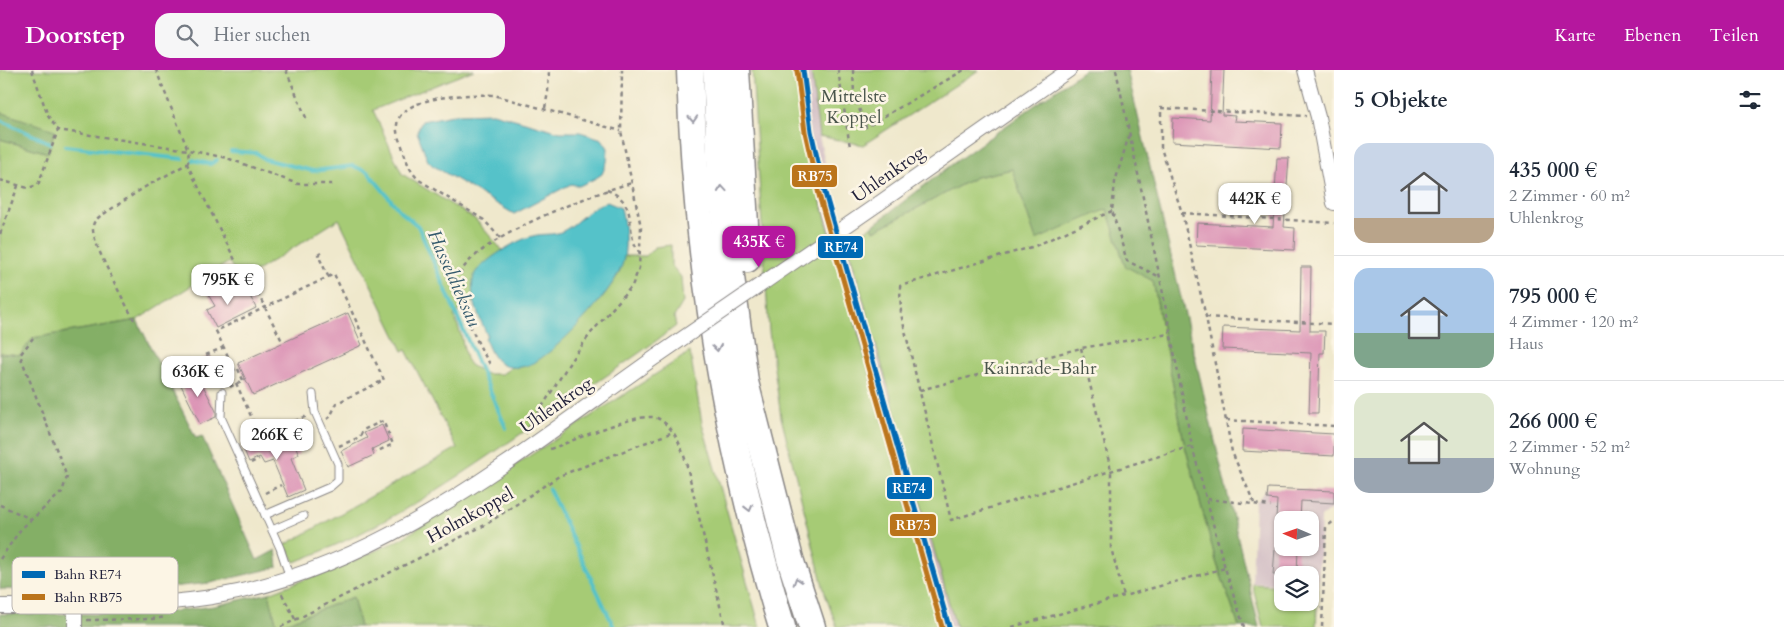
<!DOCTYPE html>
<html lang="de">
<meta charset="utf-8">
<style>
:root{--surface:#fff;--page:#f6f6f7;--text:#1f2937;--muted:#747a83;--line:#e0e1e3;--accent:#b5179e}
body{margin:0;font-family:Cardo,serif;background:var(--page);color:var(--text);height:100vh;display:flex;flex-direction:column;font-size:19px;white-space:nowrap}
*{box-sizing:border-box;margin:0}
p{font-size:16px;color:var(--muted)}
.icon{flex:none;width:28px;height:28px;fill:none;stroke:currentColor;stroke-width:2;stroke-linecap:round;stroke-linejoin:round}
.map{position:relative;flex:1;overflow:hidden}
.panel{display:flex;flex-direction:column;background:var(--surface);width:450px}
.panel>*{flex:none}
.needle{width:32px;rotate:272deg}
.tools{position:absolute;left:1274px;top:441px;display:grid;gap:10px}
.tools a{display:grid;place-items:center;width:45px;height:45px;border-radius:10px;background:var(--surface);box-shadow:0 1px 4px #0004;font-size:25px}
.price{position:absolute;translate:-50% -42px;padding:0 11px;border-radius:10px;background:#fff;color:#222;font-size:16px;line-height:32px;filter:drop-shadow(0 1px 2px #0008)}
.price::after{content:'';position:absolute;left:50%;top:30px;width:15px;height:11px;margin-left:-8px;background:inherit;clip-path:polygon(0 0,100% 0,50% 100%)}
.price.on{background:var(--accent);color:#fff}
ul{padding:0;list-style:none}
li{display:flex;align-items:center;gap:15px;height:125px;padding:0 20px}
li+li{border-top:1px solid var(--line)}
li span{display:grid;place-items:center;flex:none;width:140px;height:100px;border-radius:15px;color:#555}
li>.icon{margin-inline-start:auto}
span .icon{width:60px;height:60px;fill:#fffc;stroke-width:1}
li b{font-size:21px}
h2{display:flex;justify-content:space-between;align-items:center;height:60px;padding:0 20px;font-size:21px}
header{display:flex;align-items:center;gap:30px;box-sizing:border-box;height:70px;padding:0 25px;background:var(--accent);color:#fff}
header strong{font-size:24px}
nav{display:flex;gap:28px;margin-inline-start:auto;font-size:18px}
.search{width:350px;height:45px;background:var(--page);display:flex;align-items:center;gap:12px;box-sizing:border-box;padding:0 18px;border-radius:15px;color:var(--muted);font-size:19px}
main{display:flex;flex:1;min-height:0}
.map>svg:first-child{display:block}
.industrial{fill:#d2bec5;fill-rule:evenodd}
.green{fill:#a6cb75;stroke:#647658}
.forest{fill:#84af66;stroke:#536850}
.water{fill:#54c2c9;stroke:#3b7282}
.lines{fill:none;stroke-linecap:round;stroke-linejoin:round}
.stream{stroke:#54c2c9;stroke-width:4}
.building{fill:#db93b5}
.lane-casing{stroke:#888584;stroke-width:9}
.street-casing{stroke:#888584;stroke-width:16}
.highway-casing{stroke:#888584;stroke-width:29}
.path{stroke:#888584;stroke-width:2.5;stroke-dasharray:4 4;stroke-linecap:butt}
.lane{stroke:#fff;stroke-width:7}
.street{stroke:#fff;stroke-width:14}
.highway{stroke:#fff;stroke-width:26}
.street-bridge-casing{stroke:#888584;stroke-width:16;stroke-linecap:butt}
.street-bridge{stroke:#fff;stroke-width:14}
.rail-1-casing{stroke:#fcf5e5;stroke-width:9}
.rail-2-casing{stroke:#fcf5e5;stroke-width:9}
.rail-1{stroke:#0069b4;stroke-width:5}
.rail-2{stroke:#bb741b;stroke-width:5}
.oneway{stroke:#9c9ca7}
.labels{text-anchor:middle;stroke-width:5;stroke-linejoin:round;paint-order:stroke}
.park-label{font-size:18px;fill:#4a554c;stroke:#fcf5e5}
.street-label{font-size:18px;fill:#22223b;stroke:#fcf5e5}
.water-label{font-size:19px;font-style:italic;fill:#345a6d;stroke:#fcf5e5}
.key{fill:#fcf5e5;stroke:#bbb6b2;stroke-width:1}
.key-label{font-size:14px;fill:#22223b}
.line-badge{stroke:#fcf5e5;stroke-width:2}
.badge-label{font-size:14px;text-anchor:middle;font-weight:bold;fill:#fff}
</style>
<header>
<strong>Doorstep</strong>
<div class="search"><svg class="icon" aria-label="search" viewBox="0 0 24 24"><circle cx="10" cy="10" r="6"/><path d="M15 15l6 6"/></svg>Hier suchen</div>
<nav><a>Karte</a><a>Ebenen</a><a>Teilen</a></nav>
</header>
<main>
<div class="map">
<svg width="1334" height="557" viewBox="0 0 1334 557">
<rect width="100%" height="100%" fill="#fcf5e5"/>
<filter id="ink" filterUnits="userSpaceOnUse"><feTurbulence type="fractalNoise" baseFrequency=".02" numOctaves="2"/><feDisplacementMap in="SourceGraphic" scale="10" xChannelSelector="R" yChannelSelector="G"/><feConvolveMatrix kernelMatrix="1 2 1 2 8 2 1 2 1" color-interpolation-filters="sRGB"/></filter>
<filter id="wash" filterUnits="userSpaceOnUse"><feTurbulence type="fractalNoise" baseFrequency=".0096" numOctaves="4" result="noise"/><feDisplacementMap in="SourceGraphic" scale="20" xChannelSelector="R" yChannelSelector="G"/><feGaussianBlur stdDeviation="1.12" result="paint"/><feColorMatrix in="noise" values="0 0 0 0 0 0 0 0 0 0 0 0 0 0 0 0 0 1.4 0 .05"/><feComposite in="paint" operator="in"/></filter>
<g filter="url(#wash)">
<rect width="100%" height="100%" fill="#efe8cc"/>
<!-- industrial -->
<g class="industrial">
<polygon points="798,0 811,0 819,66 831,118 956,557 942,557 837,190 819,125 802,39"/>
<path d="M1268,418L1334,421V437L1321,447L1318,516H1310V505H1282V514L1252,513L1255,432ZM1282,450H1310V478H1282Z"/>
</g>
<!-- green -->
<g class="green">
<path d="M0,0H474L373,40L402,104L475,149L503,181C478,199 471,198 475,231L454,245L461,265L466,289L470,295L486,304H502L512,297L529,295L577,255L604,225L618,205L624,186H646L655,177L671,175V195L681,207L683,232L674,247L676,256C630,291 582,322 535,354C458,408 383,459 295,492L285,475L457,378L406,280L403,281L339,149L241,211L229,192L137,250L33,268L20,285L0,283V69L48,83L54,61L0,42Z"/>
<polygon points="752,0 798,0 802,39 819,125 942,557 837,557 825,524 781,347 769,262"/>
<polygon points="811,0 979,0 863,75 819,66"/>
<polygon points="1013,99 1107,138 1125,195 1153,211 1184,372 1216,491 1239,557 956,557 847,172 872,156 874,161 976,107"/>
<polygon points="690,282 702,353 760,557 360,557 353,527 277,556 269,523 351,492 401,469"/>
<polygon points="1252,514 1282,516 1282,532 1310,532 1310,517 1318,518 1316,557 1263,557"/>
</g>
<!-- forest -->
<g class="forest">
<polygon points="1084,0 1127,0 1259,557 1239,557 1216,491 1184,372 1153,211 1125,196 1107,139 1036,170 1012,99 976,107 874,161 872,156 951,95"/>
<polygon points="0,42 55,60 48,83 0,69"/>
<polygon points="137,250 196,368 202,366 257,490 276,480 278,497 210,513 122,522 0,519 0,283 20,285 33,268"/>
<polygon points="269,523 277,556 353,527 360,557 0,557 0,544 152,544 214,536"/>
</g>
<!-- water -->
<g class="water">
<polygon points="493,43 560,62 580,62 602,69 608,78 607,92 602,104 596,108 579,116 571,114 514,144 432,95 428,91 417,62 422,51 458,44"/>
<path d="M607,132L621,138C625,154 628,182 621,198C611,223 556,283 531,294C523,298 510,299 501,294C492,288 489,278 485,269L487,265C479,247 467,222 475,203C486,189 516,170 533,166C543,163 553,166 563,161C579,153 589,136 607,132Z"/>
</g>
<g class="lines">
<!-- stream -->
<g class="stream">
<polyline points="0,50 50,73"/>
<polyline points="65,76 183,89"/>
<polyline points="231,81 257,83 264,89 313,101 353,96 368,102 400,141 418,156 506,358"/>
<polyline points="193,90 210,94 217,90"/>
<polyline points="549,419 614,557"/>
</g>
</g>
<g id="blocks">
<!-- building -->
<g class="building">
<polygon points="1212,0 1224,0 1222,45 1235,46 1234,51 1282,53 1281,78 1172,72 1173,48 1210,50"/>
<polygon points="1277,88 1289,88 1284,157 1295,158 1294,180 1196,175 1197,153 1273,157"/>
<polygon points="1301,197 1311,197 1310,261 1325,261 1324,283 1320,283 1318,343 1309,343 1311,283 1222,279 1223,257 1300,260"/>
<polygon points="218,214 228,230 247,220 256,238 216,258 207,240 215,236 206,221"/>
<polygon points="348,243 362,275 253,325 238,293"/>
<polygon points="210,286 216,301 202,307 196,292"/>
<polygon points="196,302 216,341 216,347 200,354 179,311"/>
<polygon points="382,355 389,371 372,379 374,385 348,397 341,381 367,368 364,363"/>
<polygon points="1243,359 1334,364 1334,386 1242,381"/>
<polygon points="269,364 275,379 293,371 299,384 291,388 304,420 288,427 273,391 264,394 260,387 249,392 242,375"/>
<polygon points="1268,418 1334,421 1334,433 1301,431 1300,450 1276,450 1277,430 1267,429"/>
<polygon points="1275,478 1298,478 1297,505 1273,505"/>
</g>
</g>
</g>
<g filter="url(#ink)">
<use href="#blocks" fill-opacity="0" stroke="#888584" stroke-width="1"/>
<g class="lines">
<defs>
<g id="lane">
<polyline points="222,322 221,347 280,478 290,508"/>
<polyline points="265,445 330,417 338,410 338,394 315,342 313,324"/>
<polyline points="272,460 304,446"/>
</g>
<g id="street">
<polyline points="1305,0 1318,47 1334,133"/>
<polyline points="878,134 1069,0"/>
<path d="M0,536C71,536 142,538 212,527C382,499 520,382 657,286"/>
<polyline points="75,536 75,557"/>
</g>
<g id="highway">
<path d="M690,0C695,188 727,377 782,557"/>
<polyline points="716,0 721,111 731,207 745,312 790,489 812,557"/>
<polyline points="736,0 747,189"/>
</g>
</defs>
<!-- lane casing -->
<use href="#lane" class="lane-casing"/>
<!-- street casing -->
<use href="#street" class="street-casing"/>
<!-- highway casing -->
<use href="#highway" class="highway-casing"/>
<!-- path -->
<g class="path">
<polyline points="32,0 48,46 58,60 188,80 156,0"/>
<polyline points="286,0 307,50"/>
<polyline points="838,0 850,77"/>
<polyline points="853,0 854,25 866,57 964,0"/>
<polyline points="1116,0 1160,208 1192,376 1225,498 1244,557"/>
<polyline points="545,38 548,22 549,0"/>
<polyline points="1129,65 1115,112 1112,141 1127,191 1160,207"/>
<polyline points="187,94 189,89 188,80 227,88 298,114 336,114"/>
<polyline points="0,110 28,118 38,115 58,60"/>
<path d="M607,120C642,134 622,161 640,183"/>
<polyline points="1112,141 1035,176 900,216 901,244 951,450 1192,376"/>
<polyline points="1182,143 1334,153"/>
<polyline points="0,164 18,116"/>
<path d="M500,168L484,150L419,110C409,101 406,89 402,76C398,68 395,60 398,50C408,25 472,24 494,25L621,61"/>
<polyline points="321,183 318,185 328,206"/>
<polyline points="254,216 282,271"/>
<polyline points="1206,247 1334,254"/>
<path d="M134,250C125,232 91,173 93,157C93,152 96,150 99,147L145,117L187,94L236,192"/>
<polyline points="1081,278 1111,400 1111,478 1124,526"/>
<polyline points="206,285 224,277"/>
<path d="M490,294C478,276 454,226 460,205C471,170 597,121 632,113"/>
<polyline points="243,310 238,299 235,301 216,261 334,204 384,310 337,333 330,347 327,349"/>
<polyline points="236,313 260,366"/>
<polyline points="230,317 245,309"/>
<polyline points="920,320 1081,278 1169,264"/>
<polyline points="1226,350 1334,356"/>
<polyline points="525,364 572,289 591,263 632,216 639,198 641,157 621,61 622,0"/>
<polyline points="243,373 307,346"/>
<polyline points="339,376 360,367 363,360 383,351 393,374 376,382"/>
<path d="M550,379C571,372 638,341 657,348C674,356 681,376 686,392L725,557"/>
<polyline points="251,393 259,389"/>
<polyline points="265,423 281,415"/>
<polyline points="1207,429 1271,436"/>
<polyline points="1254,433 1232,382 1206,247 1182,143 1161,78 1161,38 1306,46"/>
<polyline points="0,435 31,449"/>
<polyline points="0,489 21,459 62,422 67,407 20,285 33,268"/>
<polyline points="282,524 295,549"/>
<polyline points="87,550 152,549 166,547"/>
<polyline points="281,557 485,455 559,406 673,362"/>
<polyline points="1012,557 1225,498"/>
<polyline points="1322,557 1326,457 1334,451"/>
</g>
<!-- lane -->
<use href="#lane" class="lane"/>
<!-- street -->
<use href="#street" class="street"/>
<!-- highway -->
<use href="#highway" class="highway"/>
<defs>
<polyline id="street-bridge" points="657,286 878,134"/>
</defs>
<!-- street-bridge casing -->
<use href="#street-bridge" class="street-bridge-casing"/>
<!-- street-bridge -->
<use href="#street-bridge" class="street-bridge"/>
<defs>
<polyline id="rail-1" points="803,0 811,61 825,123 949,557"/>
<polyline id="rail-2" points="797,1 805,62 819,125 942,557"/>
</defs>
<!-- rail-1 casing -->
<use href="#rail-1" class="rail-1-casing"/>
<!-- rail-2 casing -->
<use href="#rail-2" class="rail-2-casing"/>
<!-- rail-1 -->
<use href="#rail-1" class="rail-1"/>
<!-- rail-2 -->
<use href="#rail-2" class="rail-2"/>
</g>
<!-- one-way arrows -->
<defs><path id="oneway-chevron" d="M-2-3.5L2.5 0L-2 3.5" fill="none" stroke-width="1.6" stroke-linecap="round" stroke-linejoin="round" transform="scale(1.25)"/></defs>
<g class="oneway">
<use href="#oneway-chevron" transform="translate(693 49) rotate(87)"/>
<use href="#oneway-chevron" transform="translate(722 119) rotate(-95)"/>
<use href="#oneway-chevron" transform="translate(717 278) rotate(82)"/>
<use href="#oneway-chevron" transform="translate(749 438) rotate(76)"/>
<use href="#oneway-chevron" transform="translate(797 511) rotate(-108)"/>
</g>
</g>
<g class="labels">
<!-- park labels -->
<g class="park-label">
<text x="854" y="32">Mittelste<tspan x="854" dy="21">Koppel</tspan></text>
<text x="1040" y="304">Kainrade-Bahr</text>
</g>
<!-- street labels -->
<g class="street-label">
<text transform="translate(888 104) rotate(-35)" y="6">Uhlenkrog</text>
<text transform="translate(556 335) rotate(-35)" y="6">Uhlenkrog</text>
<text transform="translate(470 445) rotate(-29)" y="6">Holmkoppel</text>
</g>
<!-- water labels -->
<g class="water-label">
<text transform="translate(455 208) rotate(66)" y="7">Hasseldieksau</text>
</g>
</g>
<!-- legend -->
<rect x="12" y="487" width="166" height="57" rx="8" class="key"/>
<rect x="22" y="501" width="23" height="7" fill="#0069b4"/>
<rect x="22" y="524" width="23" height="6" fill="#bb741b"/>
<g class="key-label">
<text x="54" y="509">Bahn RE74</text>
<text x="54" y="532">Bahn RB75</text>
</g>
<g class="line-badge">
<rect x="791" y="94" width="47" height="24" rx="5" fill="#bb741b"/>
<rect x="817" y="165" width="47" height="24" rx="5" fill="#0069b4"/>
<rect x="886" y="406" width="47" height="24" rx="5" fill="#0069b4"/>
<rect x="889" y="443" width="48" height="24" rx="5" fill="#bb741b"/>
</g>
<g class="badge-label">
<text x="815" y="111">RB75</text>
<text x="841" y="182">RE74</text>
<text x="909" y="423">RE74</text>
<text x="913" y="460">RB75</text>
</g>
</svg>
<div class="tools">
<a><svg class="needle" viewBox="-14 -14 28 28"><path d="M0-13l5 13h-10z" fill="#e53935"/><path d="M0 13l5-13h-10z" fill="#747a83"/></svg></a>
<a><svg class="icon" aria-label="layers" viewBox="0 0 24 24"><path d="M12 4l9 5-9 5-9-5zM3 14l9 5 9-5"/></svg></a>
</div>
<b class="price" style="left:1255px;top:155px">442K €</b>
<b class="price on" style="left:759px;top:198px">435K €</b>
<b class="price" style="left:228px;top:236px">795K €</b>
<b class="price" style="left:198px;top:328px">636K €</b>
<b class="price" style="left:277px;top:391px">266K €</b>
</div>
<section class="panel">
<h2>5 Objekte<svg class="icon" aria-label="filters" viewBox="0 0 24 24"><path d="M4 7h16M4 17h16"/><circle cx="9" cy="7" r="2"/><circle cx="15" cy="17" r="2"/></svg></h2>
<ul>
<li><span style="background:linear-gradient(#c9d6e8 75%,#b9a48a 0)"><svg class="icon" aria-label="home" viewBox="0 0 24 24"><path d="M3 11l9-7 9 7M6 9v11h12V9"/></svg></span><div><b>435 000 €</b><p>2 Zimmer · 60 m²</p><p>Uhlenkrog</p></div></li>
<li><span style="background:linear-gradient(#a9c7e8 65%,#7fa58c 0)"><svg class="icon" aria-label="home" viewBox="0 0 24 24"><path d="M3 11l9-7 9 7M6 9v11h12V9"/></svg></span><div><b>795 000 €</b><p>4 Zimmer · 120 m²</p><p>Haus</p></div></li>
<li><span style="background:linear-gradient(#dfe7d0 65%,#9aa5b1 0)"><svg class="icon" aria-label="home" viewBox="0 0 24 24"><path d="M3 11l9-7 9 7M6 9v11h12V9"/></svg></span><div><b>266 000 €</b><p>2 Zimmer · 52 m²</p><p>Wohnung</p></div></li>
</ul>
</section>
</main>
